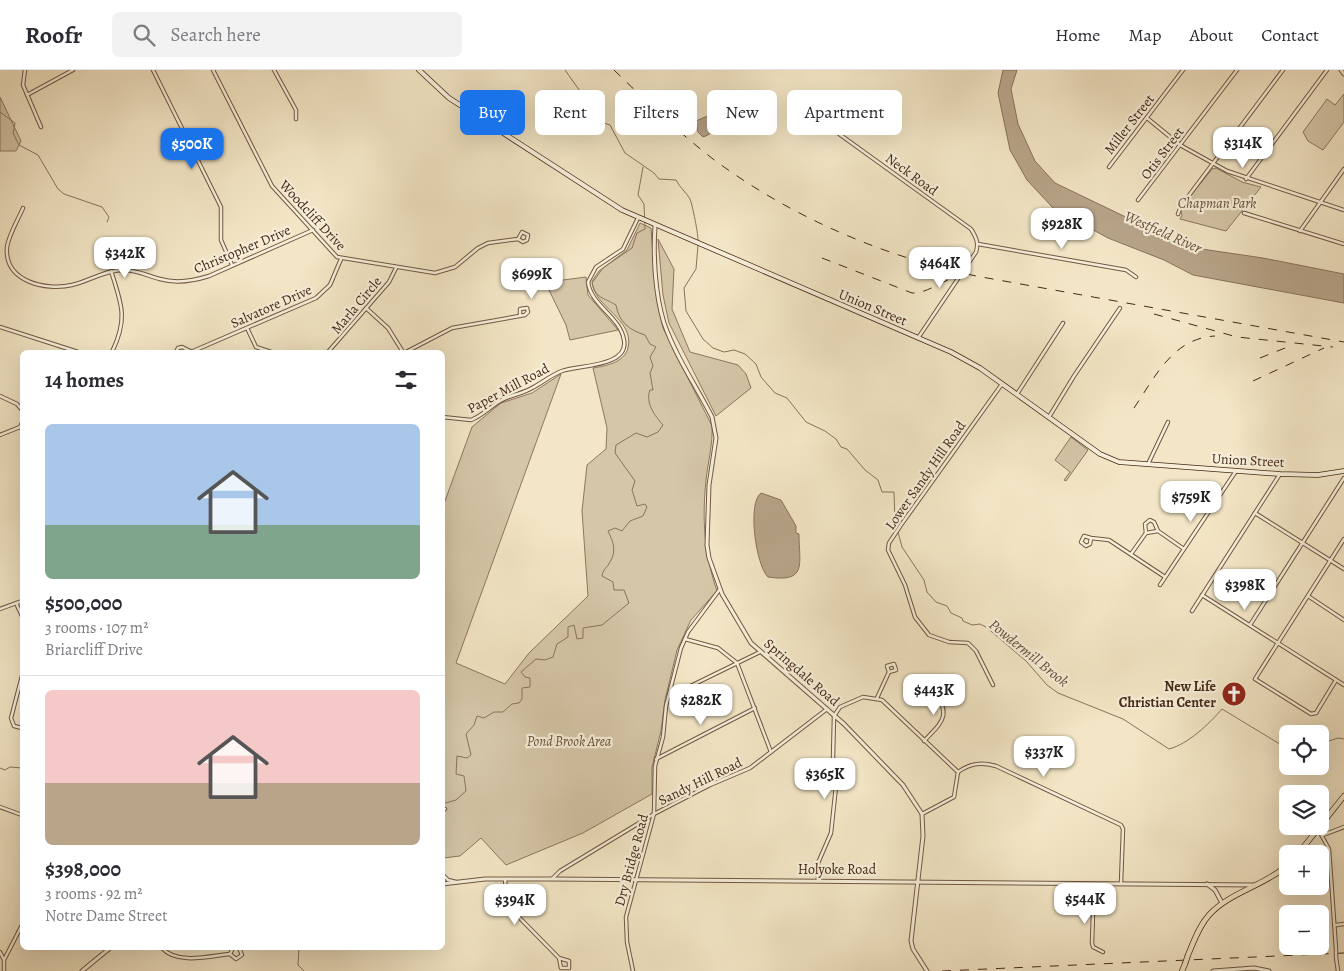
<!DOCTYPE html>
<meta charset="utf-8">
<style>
:root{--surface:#fff;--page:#f2f2f3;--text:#2b2b33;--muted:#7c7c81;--line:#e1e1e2;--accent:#1a73e8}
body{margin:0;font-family:Alegreya,serif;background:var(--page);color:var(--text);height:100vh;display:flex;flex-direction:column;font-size:19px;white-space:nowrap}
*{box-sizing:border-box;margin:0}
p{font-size:16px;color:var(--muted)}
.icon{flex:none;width:28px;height:28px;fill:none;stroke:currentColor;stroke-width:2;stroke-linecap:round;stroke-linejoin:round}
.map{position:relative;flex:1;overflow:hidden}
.drawer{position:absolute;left:20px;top:280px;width:425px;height:600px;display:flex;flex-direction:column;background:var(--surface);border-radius:8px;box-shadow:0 5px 20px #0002}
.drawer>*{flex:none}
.guide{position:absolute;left:460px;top:20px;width:475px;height:45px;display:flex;gap:10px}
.buttons{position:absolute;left:1279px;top:655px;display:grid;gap:10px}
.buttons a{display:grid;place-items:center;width:50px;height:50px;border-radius:8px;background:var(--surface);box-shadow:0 5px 20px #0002;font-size:25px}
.price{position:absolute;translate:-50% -42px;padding:0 11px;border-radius:10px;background:#fff;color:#222;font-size:16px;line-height:32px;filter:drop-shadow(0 1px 2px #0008)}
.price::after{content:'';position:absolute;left:50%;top:30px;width:15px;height:11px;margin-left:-8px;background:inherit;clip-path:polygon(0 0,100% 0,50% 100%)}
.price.active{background:var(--accent);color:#fff}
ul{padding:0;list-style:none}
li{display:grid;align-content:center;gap:10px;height:265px;padding:0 25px}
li+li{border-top:1px solid var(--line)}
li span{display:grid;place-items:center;height:155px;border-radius:8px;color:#555}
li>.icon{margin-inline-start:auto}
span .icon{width:90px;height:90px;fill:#fffc;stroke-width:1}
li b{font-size:21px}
h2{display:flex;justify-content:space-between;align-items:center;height:60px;padding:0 25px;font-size:21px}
.pill{padding:0 18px;border-radius:8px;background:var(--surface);box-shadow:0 5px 20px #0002;font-size:18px;line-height:45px}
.pill.active{background:var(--accent);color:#fff}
header{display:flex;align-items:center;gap:30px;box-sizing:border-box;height:70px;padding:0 25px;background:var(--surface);border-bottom:1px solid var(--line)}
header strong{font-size:24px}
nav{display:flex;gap:28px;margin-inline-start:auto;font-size:18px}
.search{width:350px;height:45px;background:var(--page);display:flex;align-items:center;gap:12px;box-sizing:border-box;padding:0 18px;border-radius:8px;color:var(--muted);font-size:19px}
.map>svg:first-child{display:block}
.green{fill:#d5c6a8;stroke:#8d7760}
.water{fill:#b8a58a;stroke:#8a735c}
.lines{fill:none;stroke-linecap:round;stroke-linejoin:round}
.stream{stroke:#8a735c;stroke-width:1}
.minor-casing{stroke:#705843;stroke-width:4.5}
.tertiary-casing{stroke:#705843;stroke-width:5}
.secondary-casing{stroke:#452817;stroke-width:5.5}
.trunk-casing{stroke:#452817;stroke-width:6}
.minor{stroke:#f7efda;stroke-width:2.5}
.tertiary{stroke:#f7efda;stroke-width:3}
.secondary{stroke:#f7efda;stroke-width:4}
.trunk{stroke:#f3e6c6;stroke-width:4.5}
.rail{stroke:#452817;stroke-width:1;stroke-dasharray:9 9;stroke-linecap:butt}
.minor-bridge-casing{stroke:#705843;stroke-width:4.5;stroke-linecap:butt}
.trunk-bridge-casing{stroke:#452817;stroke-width:6;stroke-linecap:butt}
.minor-bridge{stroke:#f7efda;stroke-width:2.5}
.trunk-bridge{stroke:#f3e6c6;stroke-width:4.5}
.labels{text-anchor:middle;stroke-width:4.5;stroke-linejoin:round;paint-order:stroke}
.street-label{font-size:14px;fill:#452817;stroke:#f7efda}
.park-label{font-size:14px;font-style:italic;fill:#69503b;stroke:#f7efda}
.poi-label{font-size:14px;font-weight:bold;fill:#452817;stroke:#f7efda;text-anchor:end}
.water-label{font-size:15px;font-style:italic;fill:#684e3a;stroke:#f7efda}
</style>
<header>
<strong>Roofr</strong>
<div class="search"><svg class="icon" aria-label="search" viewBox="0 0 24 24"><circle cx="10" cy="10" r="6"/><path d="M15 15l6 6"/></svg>Search here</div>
<nav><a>Home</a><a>Map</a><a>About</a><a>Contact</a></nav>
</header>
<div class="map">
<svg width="1344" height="901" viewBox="0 0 1344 901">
<rect width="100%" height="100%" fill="#f3e6c6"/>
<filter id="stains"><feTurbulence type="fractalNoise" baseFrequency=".004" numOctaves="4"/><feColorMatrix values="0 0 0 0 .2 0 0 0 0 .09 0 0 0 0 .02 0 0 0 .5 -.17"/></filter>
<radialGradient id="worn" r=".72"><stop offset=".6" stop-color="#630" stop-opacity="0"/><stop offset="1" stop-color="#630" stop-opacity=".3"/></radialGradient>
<!-- green -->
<g class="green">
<polygon points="1344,24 1344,52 1323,80 1308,71 1303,62 1327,29 1335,35"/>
<polygon points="0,27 21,71 16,81 0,81"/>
<polygon points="1216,98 1242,112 1261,117 1226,161 1180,149 1182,145 1180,139 1212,99"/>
<path d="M640,153L651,158L656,225L663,258L712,356C713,374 708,391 706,410C702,450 704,483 717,521L691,550L677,580L665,630L661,661L652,697V724L583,763L506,795L481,768L460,786L443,788L442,439L472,357L501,333L532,323L561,304L456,593L505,614L529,583L588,526L582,441L587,395L606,379L607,358L593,298C605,296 624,293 628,278C635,249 593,237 592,211L599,201L627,180Z"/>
<polygon points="658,169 674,199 672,239 690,282 738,295 746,304 751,318 716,346 669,253 663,225"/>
<polygon points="586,207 588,225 618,260 570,270 566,255 547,216 563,210"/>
<polygon points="1071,367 1088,380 1066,411 1064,410 1070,402 1055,390"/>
</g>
<!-- water -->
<g class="water">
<polygon points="1003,0 1017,0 1011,19 1018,54 1035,91 1055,113 1132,150 1159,168 1188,177 1263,188 1344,204 1344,233 1193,205 1164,190 1108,168 1053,138 1027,110 1010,80 998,23"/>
<path d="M719,35L727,37L728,46C718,53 716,63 703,67L698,62L696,51L712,44Z"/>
<path d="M761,423L781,430L796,456V463L799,464C799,494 808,513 768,507C756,496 747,433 761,423Z"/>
</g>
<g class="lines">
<!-- stream -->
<g class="stream">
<path d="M565,0L582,24L600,38L598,45L601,52L610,55L625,83L654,103L659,109L676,110C680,118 686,122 690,129C692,133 699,167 698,171"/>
<polyline points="0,42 15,53 13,63 19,75 38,85 58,119 64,124 102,137 109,147 107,152"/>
<path d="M698,175L696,199L684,218L686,241L703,269L713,278L724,282L734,280L745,284L756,294L761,307L775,323L787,328L806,352L825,361L836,369L841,377L847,379L865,400L878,410L882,422H894L895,451L902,477L924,510L927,522L936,532L947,536L951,543L962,548L963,551L972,555L980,554L986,557L1026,591L1047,615L1058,623L1123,649L1169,679C1188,674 1209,654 1222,639L1288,679"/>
<polyline points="1320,674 1338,668 1344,669"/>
<polyline points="0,698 5,700 10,697 22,698"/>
<path d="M442,734L456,730L466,721L464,706L456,704L457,686L467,688L471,685L466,664L474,655L477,646L484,648L494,642H503L512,634L519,633L522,629V618L530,617V608L525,607L521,602L536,589L545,590L553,587L557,574L568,567V557L574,555L577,569L583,568V558L602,555L629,533L624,520H614L613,512L602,506C603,499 607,498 610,492C617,481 613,471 608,461L615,458L622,461L630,451L643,446L647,437L645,434L637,436L632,420L635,411L615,383L616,375L636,363L647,367L658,362L663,355C655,346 645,333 650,320H653L650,303L653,296L650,287L656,277L650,274L645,265C629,260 619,252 616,235C603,227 596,229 592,213L603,198L632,178L637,163L645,159L644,134L638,125L643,97"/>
<polyline points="299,878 298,895 304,901"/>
</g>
<defs>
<g id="minor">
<polyline points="25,0 23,15 41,57"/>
<polyline points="153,0 221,137 221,170 232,195"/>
<polyline points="213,0 272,116 337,187 435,203 455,197 478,178 488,173 518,169 523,172 527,170 528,165 522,162 518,169"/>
<polyline points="274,0 296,40 296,49"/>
<polyline points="27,25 73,0"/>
<polyline points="1147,48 1180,75 1227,101 1344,140"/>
<path d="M828,56L971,159C976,167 979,173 976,182L918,268"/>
<polyline points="1109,97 1183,0"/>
<polyline points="1246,109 1327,0"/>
<polyline points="1138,130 1237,0"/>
<path d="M23,138C18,150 9,164 7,177C4,212 46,221 72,215C90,211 105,200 123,200C137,200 148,206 160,209C177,214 193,211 209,206L313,160"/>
<polyline points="1244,143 1344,174"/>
<polyline points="1178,144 1181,136 1283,0"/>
<polyline points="1300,161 1344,99"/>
<polyline points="978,174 1126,200 1136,207"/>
<path d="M111,201C122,235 128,249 112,282"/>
<polyline points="366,238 388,258 403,282"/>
<polyline points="0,257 78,282"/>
<polyline points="247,258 256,277 271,282"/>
<polyline points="176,282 178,278 182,277 192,282"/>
<polyline points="191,282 316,228 330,215 341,189"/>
<polyline points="328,282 389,212 396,198"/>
<polyline points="406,282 452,258 525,245 528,242 527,238 520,239 520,246"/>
<polyline points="1017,324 1063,253"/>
<polyline points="0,326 17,334 22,340"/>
<path d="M442,347L471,350C482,346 490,337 500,331C510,325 522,324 532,318C542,313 551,305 562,301C579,295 629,297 624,270C620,246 591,236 588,212L596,197L623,179L638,148"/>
<polyline points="1049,347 1074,306 1120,238"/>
<polyline points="0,365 20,357 22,353"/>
<polyline points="1148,394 1168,352"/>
<polyline points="1255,443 1344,499"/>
<polyline points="1146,463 1158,461"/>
<polyline points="1091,468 1084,466 1081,472 1086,476 1090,474 1091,468 1109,470 1165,507"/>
<polyline points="1131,484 1146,463 1145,454 1150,450 1154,452 1158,461 1184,479"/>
<polyline points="1160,515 1236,401"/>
<polyline points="1202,525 1344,615"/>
<polyline points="1308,526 1344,550"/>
<polyline points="16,533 22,546"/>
<polyline points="0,539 22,531"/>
<polyline points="1192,541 1280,404"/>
<polyline points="1250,555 1344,408"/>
<polyline points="685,569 718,578 737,593 771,682"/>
<polyline points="22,606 11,648 14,656 22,658"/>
<polyline points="1336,610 1316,643 1311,644 1255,609 1344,469"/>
<polyline points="993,615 976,581 968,573 949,572 929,565 915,547 905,515 888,480 889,473 901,455 1002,314"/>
<polyline points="668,627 760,582"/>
<polyline points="877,628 889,602 896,600 894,594 887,596 889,602"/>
<path d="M924,671C945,649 950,647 934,617"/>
<polyline points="656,689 755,638"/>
<polyline points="0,737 22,745"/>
<polyline points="442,741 445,739"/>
<path d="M922,744L954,727L958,702C971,693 981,692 996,696L1121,755L1123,759L1121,813"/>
<polyline points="1318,759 1329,779 1336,879"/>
<polyline points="1323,765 1344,757"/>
<polyline points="442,804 448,810 456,812"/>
<polyline points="505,809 507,835 559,888 569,891 569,898 561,898 559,888"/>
<polyline points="552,809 560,801 654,744 710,715 750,698 827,639"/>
<polyline points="818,811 818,793 831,763 836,716 833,688 834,646 840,637 863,627 882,630 958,702"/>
<polyline points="1094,814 1092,873 1093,877 1103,882"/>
<polyline points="1336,855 1344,854"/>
<path d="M162,878C177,895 210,886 230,884"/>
<polyline points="233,878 230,884 236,889 242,885 239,878"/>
<polyline points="0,882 4,890 4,901"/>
<polyline points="1336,887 1338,901"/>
<polyline points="4,890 22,855"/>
<polyline points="633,901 627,872 626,847 654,744 655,696 663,667 666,636 681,578 688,562 720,519"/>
</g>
<g id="tertiary">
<polyline points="1341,0 1344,4"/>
<path d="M655,156C653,186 655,224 664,253C675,285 696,316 712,347L716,368L709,415L707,475L709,488L722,524L751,573L844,654L903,715L922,744L923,766L911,871L913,879L927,901"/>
<polyline points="442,814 485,809 552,809 1254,815"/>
<polyline points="1207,814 1215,820 1222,833"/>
<polyline points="82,901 110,878"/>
<polyline points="1213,901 1254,898 1269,901"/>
</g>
<polyline id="secondary" points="419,0 449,28 622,140 951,282 980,298 1100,384 1119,392 1280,404 1318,405 1344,401"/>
<g id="trunk">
<polyline points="1298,784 1344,726"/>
<path d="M1188,885C1194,871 1199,856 1209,845C1230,822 1264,816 1288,795"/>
<polyline points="1182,901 1185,894"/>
</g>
</defs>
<!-- minor casing -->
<use href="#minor" class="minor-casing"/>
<!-- tertiary casing -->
<use href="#tertiary" class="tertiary-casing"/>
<!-- secondary casing -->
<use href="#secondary" class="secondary-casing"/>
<!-- trunk casing -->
<use href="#trunk" class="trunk-casing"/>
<!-- minor -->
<use href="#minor" class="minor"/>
<!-- tertiary -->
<use href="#tertiary" class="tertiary"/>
<!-- secondary -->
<use href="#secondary" class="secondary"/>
<!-- trunk -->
<use href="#trunk" class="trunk"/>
<!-- rail -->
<g class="rail">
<path d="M614,0C646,31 678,62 713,89C791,147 882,186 976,206L1344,272"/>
<path d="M822,188L912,223C932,223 945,206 965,206"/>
<polyline points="1154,244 1237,267 1333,277"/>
<polyline points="1260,288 1290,276"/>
<polyline points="1253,311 1324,278"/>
<path d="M1134,338C1155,307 1173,268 1215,266"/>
<polyline points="942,901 1344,883"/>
</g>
<defs>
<polyline id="minor-bridge" points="1336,879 1336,887"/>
<polyline id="trunk-bridge" points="1185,894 1188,885"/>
</defs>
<!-- minor-bridge casing -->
<use href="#minor-bridge" class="minor-bridge-casing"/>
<!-- trunk-bridge casing -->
<use href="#trunk-bridge" class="trunk-bridge-casing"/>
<!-- minor-bridge -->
<use href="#minor-bridge" class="minor-bridge"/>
<!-- trunk-bridge -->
<use href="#trunk-bridge" class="trunk-bridge"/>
</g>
<!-- icons -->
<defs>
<symbol id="church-disc" viewBox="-11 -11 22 22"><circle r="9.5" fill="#8f2418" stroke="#f7efda"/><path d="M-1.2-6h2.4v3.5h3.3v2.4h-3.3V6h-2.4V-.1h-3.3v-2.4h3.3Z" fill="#fff"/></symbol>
</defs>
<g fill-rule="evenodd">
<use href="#church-disc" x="1220" y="610" width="28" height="28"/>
</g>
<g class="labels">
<!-- street labels -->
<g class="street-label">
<text transform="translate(1129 54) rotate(-52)" y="5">Miller Street</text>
<text transform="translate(1162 83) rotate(-53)" y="5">Otis Street</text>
<text transform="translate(912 104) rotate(36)" y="5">Neck Road</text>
<text transform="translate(313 145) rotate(47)" y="5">Woodcliff Drive</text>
<text transform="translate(242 179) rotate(-23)" y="5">Christopher Drive</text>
<text transform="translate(356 235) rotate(-50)" y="5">Marla Circle</text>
<text transform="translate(271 236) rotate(-24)" y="5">Salvatore Drive</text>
<text transform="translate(873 237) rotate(23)" y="5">Union Street</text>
<text transform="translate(508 318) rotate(-28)" y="5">Paper Mill Road</text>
<text transform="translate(1248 390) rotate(3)" y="5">Union Street</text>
<text transform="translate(925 405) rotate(-55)" y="5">Lower Sandy Hill Road</text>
<text transform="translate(802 602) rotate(41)" y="5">Springdale Road</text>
<text transform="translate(700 711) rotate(-26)" y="5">Sandy Hill Road</text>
<text transform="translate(631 790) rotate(-75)" y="5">Dry Bridge Road</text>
<text x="837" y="804">Holyoke Road</text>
</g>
<!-- park labels -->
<g class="park-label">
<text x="1217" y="138">Chapman Park</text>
<text x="569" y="676">Pond Brook Area</text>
</g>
<!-- poi labels -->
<g class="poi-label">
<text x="1216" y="621">New Life<tspan x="1216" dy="16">Christian Center</tspan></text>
</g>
<!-- water labels -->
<g class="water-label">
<text transform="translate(1163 162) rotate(24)" y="5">Westfield River</text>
<text transform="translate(1029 583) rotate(39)" y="5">Powdermill Brook</text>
</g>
</g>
<rect width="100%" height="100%" filter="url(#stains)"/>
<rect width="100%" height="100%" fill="url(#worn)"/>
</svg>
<div class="buttons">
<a><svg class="icon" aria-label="locate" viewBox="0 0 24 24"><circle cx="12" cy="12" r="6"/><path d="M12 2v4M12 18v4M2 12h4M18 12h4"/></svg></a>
<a><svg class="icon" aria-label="layers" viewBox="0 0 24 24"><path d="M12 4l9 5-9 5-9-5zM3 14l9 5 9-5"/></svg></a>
<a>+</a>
<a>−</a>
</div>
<b class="price" style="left:1243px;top:99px">$314K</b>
<b class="price active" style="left:192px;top:100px">$500K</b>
<b class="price" style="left:1062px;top:180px">$928K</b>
<b class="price" style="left:125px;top:209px">$342K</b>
<b class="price" style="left:940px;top:219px">$464K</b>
<b class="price" style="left:532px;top:230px">$699K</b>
<b class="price" style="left:1191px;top:453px">$759K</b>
<b class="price" style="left:1245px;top:541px">$398K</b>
<b class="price" style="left:934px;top:646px">$443K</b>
<b class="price" style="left:701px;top:656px">$282K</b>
<b class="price" style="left:1044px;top:708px">$337K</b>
<b class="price" style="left:825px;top:730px">$365K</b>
<b class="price" style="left:1085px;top:855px">$544K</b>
<b class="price" style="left:515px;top:856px">$394K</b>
<div class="guide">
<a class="pill active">Buy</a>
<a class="pill">Rent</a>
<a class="pill">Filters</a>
<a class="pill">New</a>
<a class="pill">Apartment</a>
</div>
<section class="drawer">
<h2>14 homes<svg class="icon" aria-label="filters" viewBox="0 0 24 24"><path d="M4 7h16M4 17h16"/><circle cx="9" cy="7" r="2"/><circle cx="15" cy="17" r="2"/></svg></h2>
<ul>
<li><span style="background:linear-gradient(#a9c7e8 65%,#7fa58c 0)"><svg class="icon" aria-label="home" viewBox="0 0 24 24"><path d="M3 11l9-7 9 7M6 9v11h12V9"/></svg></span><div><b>$500,000</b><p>3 rooms · 107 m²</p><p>Briarcliff Drive</p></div></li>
<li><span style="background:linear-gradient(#f6c9c9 60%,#b9a48a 0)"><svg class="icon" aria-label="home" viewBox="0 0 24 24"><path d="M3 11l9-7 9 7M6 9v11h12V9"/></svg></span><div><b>$398,000</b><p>3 rooms · 92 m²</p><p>Notre Dame Street</p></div></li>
</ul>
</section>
</div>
